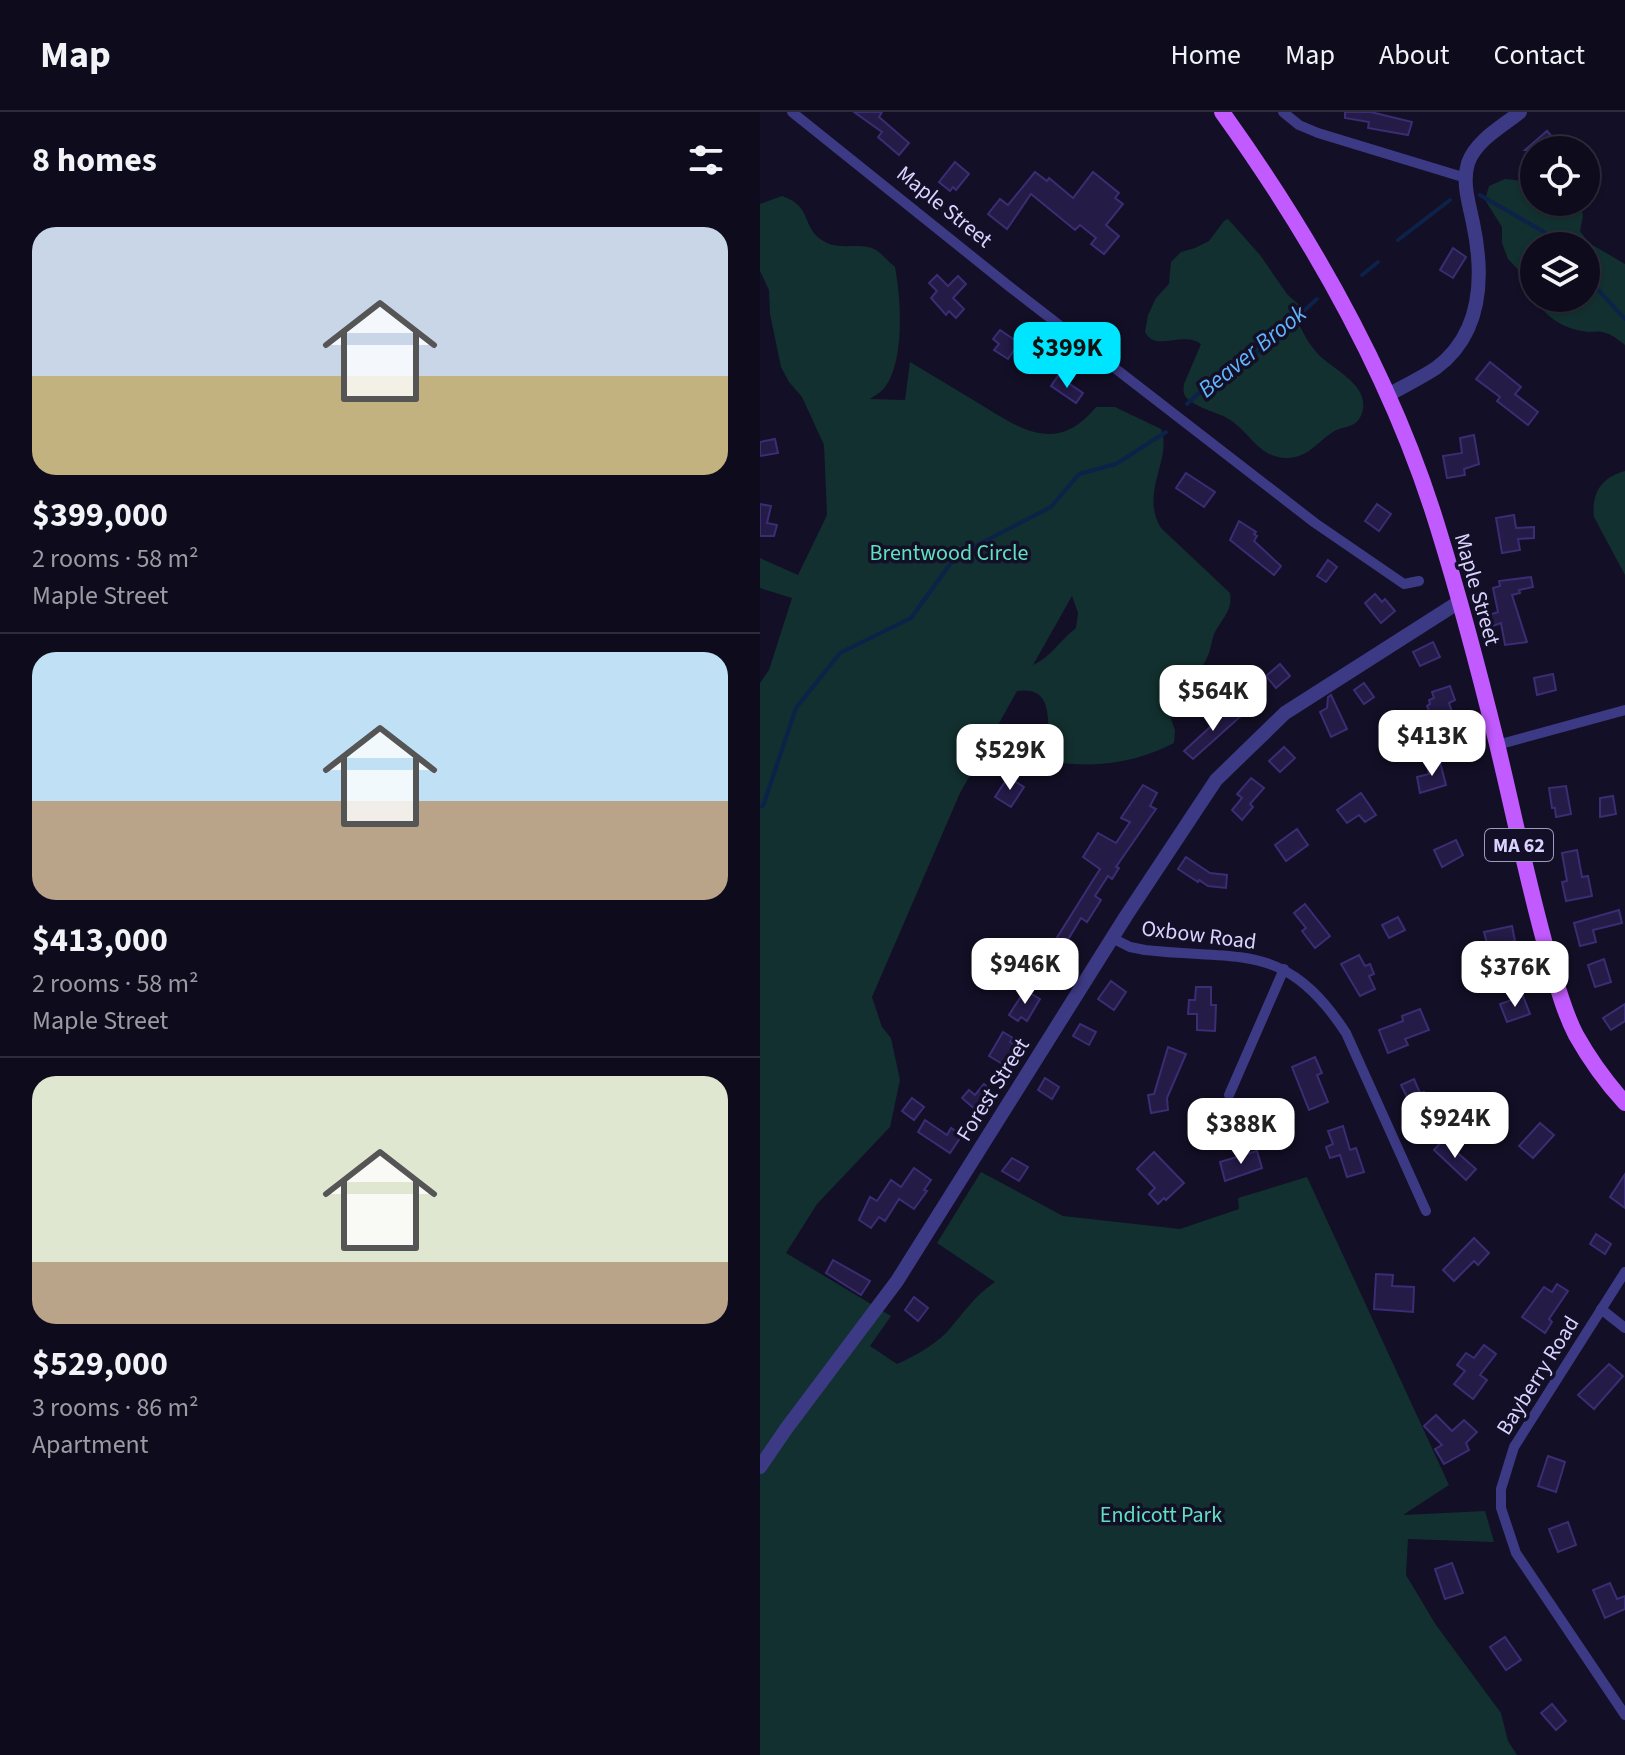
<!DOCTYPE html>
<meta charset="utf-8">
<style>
:root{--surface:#0e0b1c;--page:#171425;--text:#f1f3f6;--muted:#9b9ba3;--line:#2e2b3b;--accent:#00e5ff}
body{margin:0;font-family:"Source Sans 3",sans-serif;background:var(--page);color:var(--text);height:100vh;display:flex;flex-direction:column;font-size:30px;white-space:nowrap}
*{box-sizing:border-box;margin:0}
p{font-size:26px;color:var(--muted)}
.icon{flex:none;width:44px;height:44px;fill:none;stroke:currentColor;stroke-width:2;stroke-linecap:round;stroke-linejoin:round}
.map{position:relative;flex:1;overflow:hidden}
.sheet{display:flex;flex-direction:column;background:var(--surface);width:760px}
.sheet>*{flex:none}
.tools{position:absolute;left:760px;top:24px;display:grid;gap:16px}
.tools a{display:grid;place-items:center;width:80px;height:80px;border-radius:50%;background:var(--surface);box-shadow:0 2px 6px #0004,0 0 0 2px var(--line);font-size:40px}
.price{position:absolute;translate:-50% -68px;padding:0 18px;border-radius:16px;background:#fff;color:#222;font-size:26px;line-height:52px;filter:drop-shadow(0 2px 4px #0008)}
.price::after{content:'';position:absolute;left:50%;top:48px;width:24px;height:18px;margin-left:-12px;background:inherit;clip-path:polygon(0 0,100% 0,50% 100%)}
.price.selected{background:var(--accent);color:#111}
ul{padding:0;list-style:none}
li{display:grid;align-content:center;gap:16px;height:424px;padding:0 32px}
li+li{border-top:2px solid var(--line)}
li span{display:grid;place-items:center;height:248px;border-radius:24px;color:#555}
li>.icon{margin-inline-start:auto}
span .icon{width:144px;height:144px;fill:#fffc;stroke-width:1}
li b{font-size:34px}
h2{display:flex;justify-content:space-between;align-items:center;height:96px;padding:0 32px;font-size:34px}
header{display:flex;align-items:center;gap:48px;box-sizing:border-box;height:112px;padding:0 40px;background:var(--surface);border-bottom:2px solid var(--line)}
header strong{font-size:38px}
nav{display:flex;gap:44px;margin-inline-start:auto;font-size:28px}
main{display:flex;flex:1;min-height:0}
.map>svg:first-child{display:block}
.green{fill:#12302f;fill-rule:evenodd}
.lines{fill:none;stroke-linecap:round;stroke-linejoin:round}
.stream{stroke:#0c2248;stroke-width:4}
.building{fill:#241b47;stroke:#3b2d73;stroke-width:2}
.minor{stroke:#3d3a85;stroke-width:10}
.tertiary{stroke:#3d3a85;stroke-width:14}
.primary{stroke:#c25bff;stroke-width:16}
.labels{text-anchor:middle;stroke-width:7;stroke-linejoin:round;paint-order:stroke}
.shield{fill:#130f26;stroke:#9e99be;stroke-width:2}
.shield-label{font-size:20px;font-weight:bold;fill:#d9d4ff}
.street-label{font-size:22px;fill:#d9d4ff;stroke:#130f26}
.park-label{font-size:22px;fill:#5fe0c0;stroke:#130f26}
.water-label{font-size:24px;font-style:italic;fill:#62b6ff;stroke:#130f26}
</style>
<header>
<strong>Map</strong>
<nav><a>Home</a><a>Map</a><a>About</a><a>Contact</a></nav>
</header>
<main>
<section class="sheet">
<h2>8 homes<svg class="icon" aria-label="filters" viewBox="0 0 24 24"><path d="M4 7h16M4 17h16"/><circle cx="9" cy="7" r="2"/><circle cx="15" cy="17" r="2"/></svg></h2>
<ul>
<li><span style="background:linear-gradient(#c9d6e8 60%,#c2b280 0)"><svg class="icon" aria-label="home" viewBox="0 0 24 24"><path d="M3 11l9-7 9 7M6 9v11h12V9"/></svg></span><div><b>$399,000</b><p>2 rooms · 58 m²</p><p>Maple Street</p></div></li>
<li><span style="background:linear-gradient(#bfe0f5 60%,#b9a48a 0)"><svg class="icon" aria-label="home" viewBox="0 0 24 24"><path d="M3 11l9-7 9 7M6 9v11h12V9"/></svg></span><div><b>$413,000</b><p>2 rooms · 58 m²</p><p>Maple Street</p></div></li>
<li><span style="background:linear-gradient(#dfe7d0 75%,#b9a48a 0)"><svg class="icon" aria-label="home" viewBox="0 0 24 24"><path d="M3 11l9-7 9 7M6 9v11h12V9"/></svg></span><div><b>$529,000</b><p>3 rooms · 86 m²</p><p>Apartment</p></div></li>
</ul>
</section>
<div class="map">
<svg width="865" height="1643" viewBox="0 0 865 1643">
<rect width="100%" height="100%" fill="#130f26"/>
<!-- green -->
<g class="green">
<path d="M745,67L774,70V90H820L823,104L820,119L829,131L865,152V233C859,228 850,221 842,220C838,219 833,220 829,220C806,218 785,206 775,186H826V134H774V185L762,162L748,147L742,131V115L725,88L729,74Z"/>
<path d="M22,84C55,95 39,117 67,131C83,138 101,130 116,138C123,143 129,150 135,155C141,186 145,248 125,275C122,280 114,284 110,287L145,288L150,250C172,263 193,276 215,289C258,315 295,345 336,295H355L401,317C413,347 379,380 401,416L470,481C473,499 462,506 454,522C452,528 451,535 449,541C441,563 422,574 403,585L415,618L414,631C375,651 337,656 293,650C281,628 303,572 257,579L200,681L112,885L122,915L131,926L140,968L130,1015L57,1092L26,1141L131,1204L110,1234L137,1252C153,1245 173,1234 186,1221C205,1200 210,1188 235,1170L177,1131L221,1060L303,1104L420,1117L479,1097L478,1086L547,1065L689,1373L643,1403L725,1399L734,1430L648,1427L646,1463L676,1513L741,1601L748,1629L757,1643H0V571L9,558L32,486L0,476V446L38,463L67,403L64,333L42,285L29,270L21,255L10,202L9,178L0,159V92ZM312,484L318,501L316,516C300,528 291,545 273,553Z"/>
<path d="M468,107L500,143L527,182L539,193L536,205C542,219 548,231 558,242C573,258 611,273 602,301C597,317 584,313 573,320C557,330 548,346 527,346C498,346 490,319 467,306C456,300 440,297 429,288C423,284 423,278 424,272L441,232C423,218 396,241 385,220L388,203L396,186L409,172L411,150L421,140L435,136L449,129L464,109Z"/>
<path d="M865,359V463L834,405C831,381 842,365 865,359Z"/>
</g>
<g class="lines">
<!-- stream -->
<g class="stream">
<polyline points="720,83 784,120 797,134"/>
<polyline points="638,128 690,88"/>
<polyline points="602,163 618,150"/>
<polyline points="826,165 865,207"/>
<polyline points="427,292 469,253 498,240 557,187"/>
<polyline points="0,694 3,694 36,596 80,541 151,506 196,444 291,395 319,362 356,352 406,320"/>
</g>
</g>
<!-- building -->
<g class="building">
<polygon points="94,0 122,0 119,5 149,31 139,43 118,25 122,20"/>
<polygon points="585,0 611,0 652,10 648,23 608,16 609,10 585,6"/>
<polygon points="787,19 799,33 793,38 765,38"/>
<polygon points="195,50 209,62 196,78 193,75 190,79 179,70"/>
<polygon points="275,60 287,69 289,66 313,86 333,60 359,81 355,86 363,92 346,113 359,124 344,142 331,132 336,126 320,113 315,118 271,82 247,117 228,102 240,87 248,93"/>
<polygon points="693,136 706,145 693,166 680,158"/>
<polygon points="177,163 188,174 198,164 206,172 193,186 204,197 196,206 189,199 186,203 171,186 177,179 169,171"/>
<polygon points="240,218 259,231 248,247 234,238 239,232 233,227"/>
<polygon points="730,250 761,275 755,282 778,300 768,313 737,289 740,285 716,267"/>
<polygon points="298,264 323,281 316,291 291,274"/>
<polygon points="714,323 719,352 704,357 705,363 687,366 683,344 702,341 700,326"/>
<polygon points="15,327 18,341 0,344 0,330"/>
<polygon points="426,361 455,380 444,395 416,376"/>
<polygon points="0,392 11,394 7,411 17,413 14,424 0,424"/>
<polygon points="617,392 631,402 619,419 605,409"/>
<polygon points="754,403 756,416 774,415 774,426 758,427 760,438 742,441 736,406"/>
<polygon points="479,409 496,420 494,422 497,424 494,429 521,454 514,463 470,428"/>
<polygon points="568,448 577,455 566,470 557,464"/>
<polygon points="771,465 773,475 759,478 760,481 752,483 767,530 745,533 741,511 730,515 726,504 738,500 733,476 740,474 739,469"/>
<polygon points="615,482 622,490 625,487 635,499 621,511 605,491"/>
<polygon points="673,530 680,545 660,554 653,540"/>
<polygon points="520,552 530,564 516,576 506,564"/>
<polygon points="793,562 796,578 777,583 774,566"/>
<polygon points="604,571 614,585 604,592 594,578"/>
<polygon points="690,574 695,588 689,591 692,600 671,604 667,594 670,592 669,588 674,586 672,580"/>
<polygon points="571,583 587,617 571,625 560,600 567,596 568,585"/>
<polygon points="473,594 481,604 433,647 424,639"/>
<polygon points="524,635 535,646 520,660 509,649"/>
<polygon points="680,650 686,673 660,681 657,665 669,662 667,653"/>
<polygon points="248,665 264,675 251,695 235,685"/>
<polygon points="491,666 504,676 490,692 493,695 482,708 472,698 482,686 477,682"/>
<polygon points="383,673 397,681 390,694 396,697 356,755 359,756 352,767 348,764 335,784 341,788 327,810 321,806 303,836 309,840 296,861 281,851 340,757 323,745 338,721 356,731 370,710 361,706"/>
<polygon points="806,674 811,702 796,705 795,696 792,696 789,676"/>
<polygon points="601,681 616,703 605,710 599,703 587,711 577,698"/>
<polygon points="853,684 856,702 840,705 840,686"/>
<polygon points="537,717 548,733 526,749 515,733"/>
<polygon points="696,728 703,743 682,755 674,738"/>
<polygon points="817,738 822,765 828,764 832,784 806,789 802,770 807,769 802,741"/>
<polygon points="426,745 450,761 467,763 466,776 448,774 439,768 438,770 418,757"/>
<polygon points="545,792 570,824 555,836 542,819 546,816 534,801"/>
<polygon points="859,798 862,811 833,818 836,830 820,834 814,811"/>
<polygon points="638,805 645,818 629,826 622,813"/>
<polygon points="752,814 755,829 728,835 724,820"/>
<polygon points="599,843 605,854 610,852 614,862 609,864 615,877 600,884 581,852"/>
<polygon points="844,847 851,870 835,875 828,853"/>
<polygon points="351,869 366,880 354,898 338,887"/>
<polygon points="436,875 451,875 451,893 456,893 455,919 437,918 437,902 428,902 429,888 435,888"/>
<polygon points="265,878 280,887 267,909 261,905 258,909 249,903"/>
<polygon points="763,884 770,902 747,910 740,892"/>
<polygon points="865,892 865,909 851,918 843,906"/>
<polygon points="660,897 669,918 645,927 648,933 628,941 619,918 643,909 642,904"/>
<polygon points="320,912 336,920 329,933 313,924"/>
<polygon points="243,920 253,926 250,930 256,933 244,953 229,944"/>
<polygon points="408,935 426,942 407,986 408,998 391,1001 388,983 394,982"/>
<polygon points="555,945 562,961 557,963 568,990 549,998 532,955"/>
<polygon points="285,966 299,975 292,987 278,978"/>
<polygon points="654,967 660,981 664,980 673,1000 658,1007 641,973"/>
<polygon points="224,972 233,980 217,999 202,986 209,978 215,983"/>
<polygon points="152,986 164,995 154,1008 142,999"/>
<polygon points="165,1008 187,1023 191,1016 202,1023 190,1041 158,1020"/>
<polygon points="780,1011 794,1023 773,1046 759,1034"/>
<polygon points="583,1014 590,1038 596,1036 604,1060 587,1065 580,1043 570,1046 566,1035 573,1032 568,1019"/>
<polygon points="683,1028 716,1057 706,1068 674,1038"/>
<polygon points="497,1039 502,1056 465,1069 460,1050"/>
<polygon points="394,1040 424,1071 406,1088 404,1086 398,1092 389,1082 395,1076 377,1057"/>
<polygon points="252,1046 268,1055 259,1069 242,1059"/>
<polygon points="154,1056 171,1068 164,1078 167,1079 154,1097 139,1087 125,1109 119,1105 111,1116 99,1108 110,1085 117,1089 131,1068 141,1075"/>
<polygon points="865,1062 865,1096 850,1085"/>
<polygon points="836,1122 851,1132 845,1142 830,1132"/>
<polygon points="714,1126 729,1141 718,1153 714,1149 694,1169 683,1158"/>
<polygon points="73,1148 110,1169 101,1183 66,1161"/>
<polygon points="616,1162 633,1163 632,1174 654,1175 653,1200 614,1197"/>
<polygon points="797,1172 808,1179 789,1207 792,1210 785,1221 762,1205 784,1175 792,1180"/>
<polygon points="154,1185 168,1196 158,1209 145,1198"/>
<polygon points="724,1233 736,1242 720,1263 727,1268 713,1287 694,1272 705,1259 697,1253 706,1241 714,1246"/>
<polygon points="849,1252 863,1264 834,1297 818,1283"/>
<polygon points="676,1303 692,1319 704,1308 717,1320 706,1331 709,1338 684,1352 675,1337 682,1333 664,1314"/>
<polygon points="788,1344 805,1350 796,1380 778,1374"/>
<polygon points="808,1410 816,1433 798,1440 789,1417"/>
<polygon points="692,1451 703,1481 685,1487 675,1457"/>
<polygon points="850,1471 857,1487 865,1484 865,1497 845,1506 833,1478"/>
<polygon points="745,1525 761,1548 746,1558 730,1535"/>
<polygon points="792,1592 806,1609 796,1618 781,1601"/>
</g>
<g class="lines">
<!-- minor -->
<g class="minor">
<polyline points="32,0 250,175 555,411 644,472 659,469"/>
<polyline points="523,0 539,13 558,21 706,66"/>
<polyline points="737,633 865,598"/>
<path d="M352,826L370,835L385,838C481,849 525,828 586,921L666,1099"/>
<polyline points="469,983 524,857"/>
<polyline points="865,1160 754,1335 741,1377 741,1396 756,1441 865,1603"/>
<polyline points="841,1197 865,1216"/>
</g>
<!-- tertiary -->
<g class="tertiary">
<path d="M628,283C644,274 661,266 676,256C723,221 724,163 713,111C709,91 702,71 708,51C716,28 743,14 760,0"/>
<polyline points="0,1355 26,1317 137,1169 366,804 456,668 525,601 699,490"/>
</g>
<!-- primary -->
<path class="primary" d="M462,0C553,127 632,265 678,416C700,487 719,559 737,632C754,702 768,773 788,843C796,869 803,898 816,923C830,948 846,970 865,991"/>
</g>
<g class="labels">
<!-- shield labels -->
<rect class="shield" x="725" y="717" width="68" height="32" rx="6"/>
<g class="shield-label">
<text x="759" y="740">MA 62</text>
</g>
<!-- street labels -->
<g class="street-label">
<text transform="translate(185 94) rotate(39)" y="8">Maple Street</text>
<text transform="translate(718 477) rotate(74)" y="8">Maple Street</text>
<text transform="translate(439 822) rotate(7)" y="8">Oxbow Road</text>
<text transform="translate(232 977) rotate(-58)" y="8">Forest Street</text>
<text transform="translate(777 1263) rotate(-58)" y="8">Bayberry Road</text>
</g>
<!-- park labels -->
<g class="park-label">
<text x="189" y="448">Brentwood Circle</text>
<text x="401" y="1410">Endicott Park</text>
</g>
<!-- water labels -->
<g class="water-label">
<text transform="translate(492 239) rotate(-39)" y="8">Beaver Brook</text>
</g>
</g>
</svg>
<div class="tools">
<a><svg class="icon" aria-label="locate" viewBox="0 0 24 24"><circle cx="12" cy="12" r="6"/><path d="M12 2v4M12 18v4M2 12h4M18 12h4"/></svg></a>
<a><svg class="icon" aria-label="layers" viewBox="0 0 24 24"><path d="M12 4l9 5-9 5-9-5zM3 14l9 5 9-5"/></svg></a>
</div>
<b class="price selected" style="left:307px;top:278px">$399K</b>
<b class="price" style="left:453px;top:621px">$564K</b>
<b class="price" style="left:672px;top:666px">$413K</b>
<b class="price" style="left:250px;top:680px">$529K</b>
<b class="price" style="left:265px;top:894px">$946K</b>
<b class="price" style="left:755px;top:897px">$376K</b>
<b class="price" style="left:695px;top:1048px">$924K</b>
<b class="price" style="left:481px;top:1054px">$388K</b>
</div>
</main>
